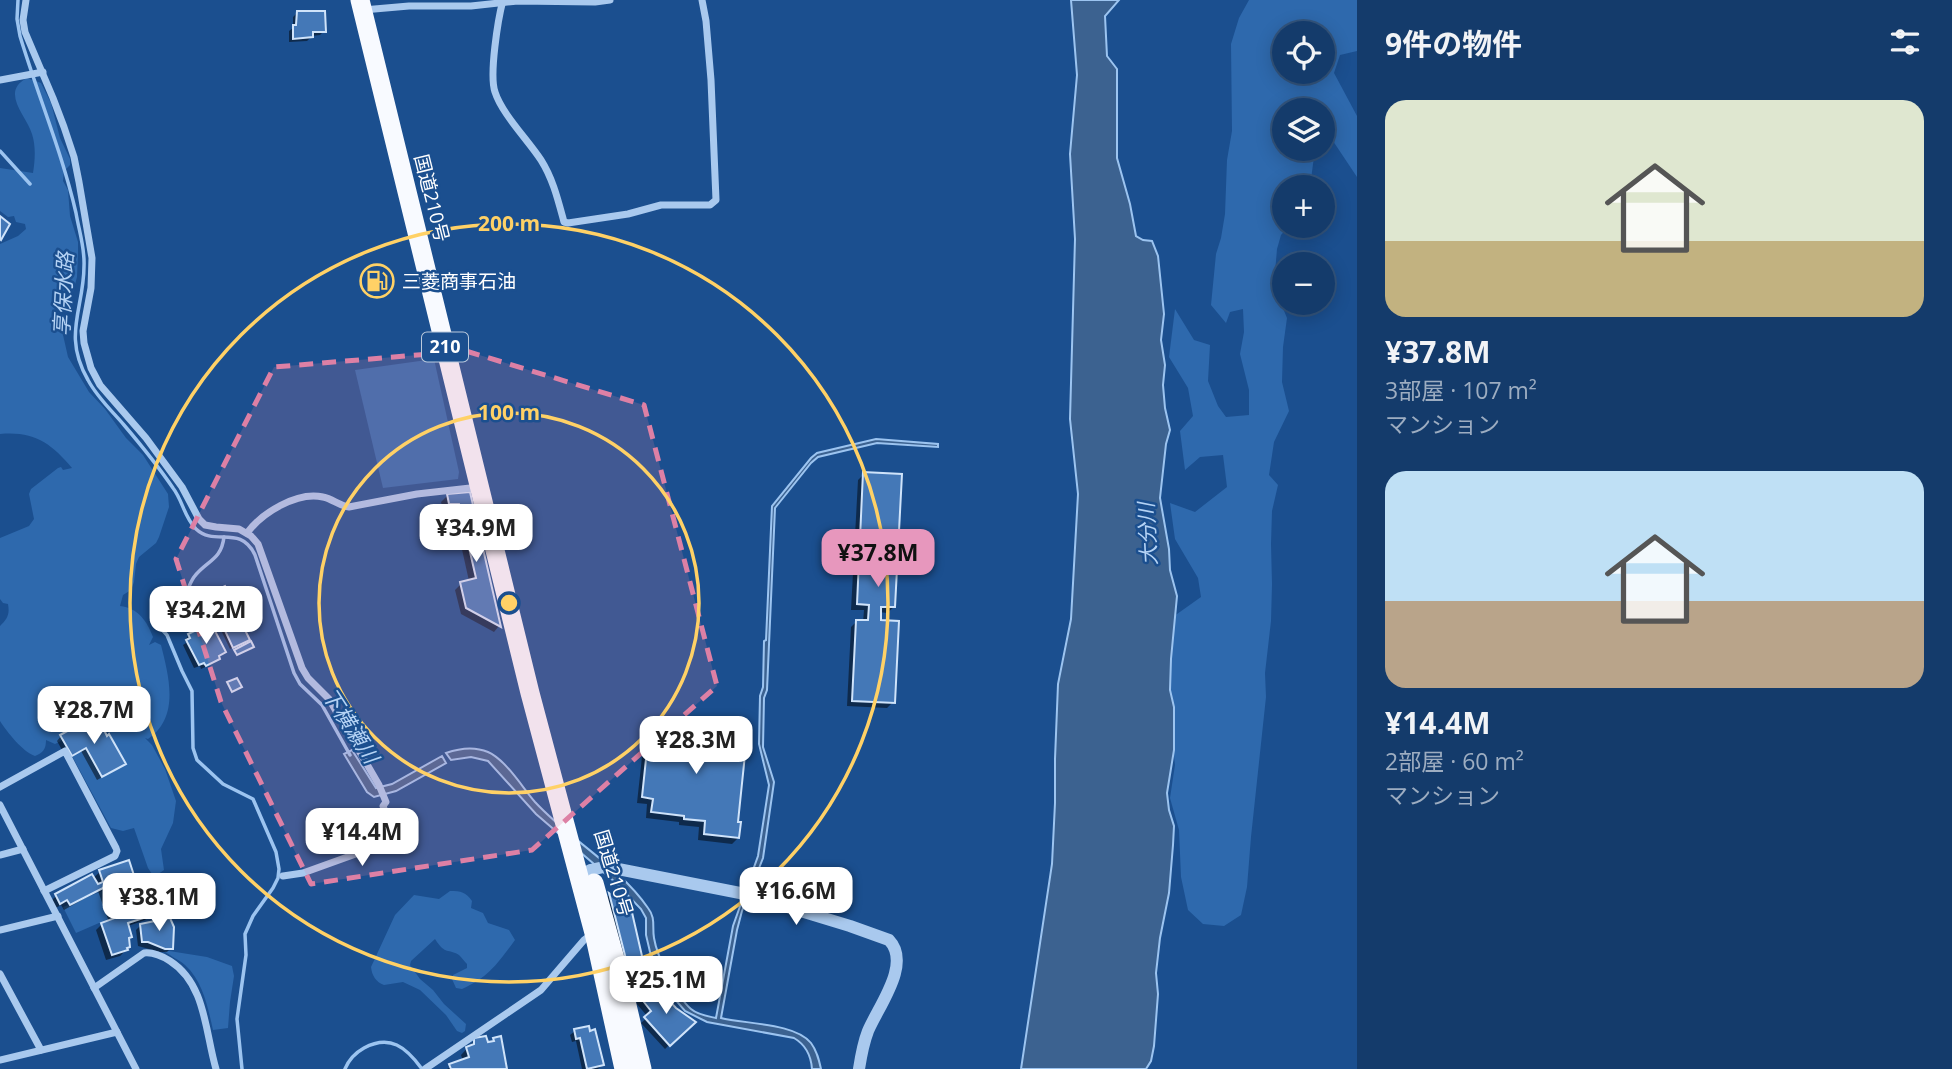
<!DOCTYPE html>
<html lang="ja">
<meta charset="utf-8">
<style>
:root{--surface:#143b6b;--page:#1d4271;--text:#f1f3f6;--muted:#9dadc1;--line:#33557e;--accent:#e797bd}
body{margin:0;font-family:"Open Sans","Noto Sans JP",sans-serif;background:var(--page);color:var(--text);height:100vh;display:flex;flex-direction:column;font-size:26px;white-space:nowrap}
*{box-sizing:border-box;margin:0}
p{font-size:23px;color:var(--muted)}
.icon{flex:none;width:38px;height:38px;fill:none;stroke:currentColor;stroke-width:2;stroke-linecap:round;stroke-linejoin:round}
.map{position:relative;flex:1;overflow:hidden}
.side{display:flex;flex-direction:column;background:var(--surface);width:595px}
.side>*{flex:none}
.buttons{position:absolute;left:1272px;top:21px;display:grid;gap:14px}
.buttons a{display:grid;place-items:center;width:63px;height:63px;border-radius:50%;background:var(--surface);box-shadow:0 4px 18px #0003,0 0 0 2px var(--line);font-size:35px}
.price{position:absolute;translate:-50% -60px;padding:0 16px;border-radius:14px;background:#fff;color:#222;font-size:23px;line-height:46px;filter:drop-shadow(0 2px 4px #0008)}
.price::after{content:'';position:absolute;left:50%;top:42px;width:21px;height:16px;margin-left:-10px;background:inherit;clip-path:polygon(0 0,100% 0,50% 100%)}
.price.active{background:var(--accent);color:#111}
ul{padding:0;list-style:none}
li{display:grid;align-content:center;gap:14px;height:371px;padding:0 28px}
li span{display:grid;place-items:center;height:217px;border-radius:21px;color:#555}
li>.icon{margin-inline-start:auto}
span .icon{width:126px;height:126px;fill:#fffc;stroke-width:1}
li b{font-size:30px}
h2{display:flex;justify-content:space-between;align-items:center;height:84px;padding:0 28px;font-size:30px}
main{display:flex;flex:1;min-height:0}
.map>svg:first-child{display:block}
.green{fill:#2e69ad;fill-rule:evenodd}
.water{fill:#3c6290;stroke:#9cc4f0;stroke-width:2}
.shadow{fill:#0007}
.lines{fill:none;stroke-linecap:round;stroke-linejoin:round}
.stream{stroke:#9cc4f0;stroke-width:3.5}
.building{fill:#4478b7;stroke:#cfe3fa;stroke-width:2}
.minor{stroke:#a9c9ee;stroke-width:7}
.tertiary{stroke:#a9c9ee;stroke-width:12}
.trunk{stroke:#f8faff;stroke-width:19}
.marked{fill:#dd80a5;fill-opacity:0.2;stroke:#dd80a5;stroke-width:5;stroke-dasharray:14 9;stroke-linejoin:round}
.ring{fill:none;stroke:#ffd166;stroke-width:3.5}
.labels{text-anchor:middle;stroke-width:5;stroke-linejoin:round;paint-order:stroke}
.shield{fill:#1b4f8f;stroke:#bbcadd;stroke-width:2}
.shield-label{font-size:18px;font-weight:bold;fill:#fff}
.street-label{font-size:19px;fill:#fff;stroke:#1b4f8f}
.poi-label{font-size:19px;fill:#fff;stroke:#1b4f8f;text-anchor:start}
.water-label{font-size:21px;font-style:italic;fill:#b5d3f5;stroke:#1b4f8f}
.centre{fill:#ffd166;stroke:#1b4f8f;stroke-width:3.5}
.ring-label{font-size:21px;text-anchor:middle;font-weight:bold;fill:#ffd166;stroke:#1b4f8f;stroke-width:5;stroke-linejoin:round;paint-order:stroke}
</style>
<main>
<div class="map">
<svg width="1357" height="1069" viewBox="0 0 1357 1069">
<rect width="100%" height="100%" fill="#1b4f8f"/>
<!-- green -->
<g class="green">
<path d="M1249,0H1357V51L1340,55L1334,73L1357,116V177L1329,135L1323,134V110H1284V149H1315L1310,187H1284V226H1289L1281,235L1277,249L1275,273L1278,296L1287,318L1283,347L1282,382L1289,411L1274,442L1269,475L1278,485L1272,511L1271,544L1272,584L1271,621L1265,673L1266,697L1251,837L1247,887L1241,915L1224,926L1203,924L1188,910L1181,877L1179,830L1170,798L1175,765L1167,690L1170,619L1201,597L1198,578L1175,539L1170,503L1195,512L1227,487L1223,455L1200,457L1185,470L1180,431L1193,416L1188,388L1169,357L1175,309L1194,340L1210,345L1208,381L1218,406L1226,417L1249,415V390L1240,354L1244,332L1243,309L1230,312L1226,323L1211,305L1216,254L1221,238L1225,214L1227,160L1232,131L1231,44L1239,18ZM1284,33H1323V72H1284Z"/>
<path d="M27,78L41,83L51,103L60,138L70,159V165L64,171L63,181L68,190L70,216L78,242V254L77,277L73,292L62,311L61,326L68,357L89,392L105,409L126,438L143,455L168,494L169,507L159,537L156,543L139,557L136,564L134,582L131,590L123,595L120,606C138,608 147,621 153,637L149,645L155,642L161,645C169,677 180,717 148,739L145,738L152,745L165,769L176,801L173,823L161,849L164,870L154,877L148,868L134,828L123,831L111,828L72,756L86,748L102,777L120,767L116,747L105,722L91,713L63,729L64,736L61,741L55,744L46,740C46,749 43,753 35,756C23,752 7,732 0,721V626C7,619 10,615 8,604L3,603L0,599V538L29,526L34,519L29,494L31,489L58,468L61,467L63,470L72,468C51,443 34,431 0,434V244L18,236L26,229L25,224L16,222L14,216L8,217L0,211V168L33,173C35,161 36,146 32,134C26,115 0,92 27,78Z"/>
<polygon points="434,359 459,472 458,479 383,488 355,370"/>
<polygon points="105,890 115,916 76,933 63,907"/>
<path d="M450,891C461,891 466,892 472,901L471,908L483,913L488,923L509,930L515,940C498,963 489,977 462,989L456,988L452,979L453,975L467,968V964C464,961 462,958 459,955C448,948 446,956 435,939L411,961L410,965L420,979L433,990L444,1004L466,1024L465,1031L462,1033L457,1031L446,1015L420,990L403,982L384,985C376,982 372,976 371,967L395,915L414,895L439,899Z"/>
<path d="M163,950L207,957L232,966L234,976L230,1002L228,1028L213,1030C208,1008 203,981 185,965C178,959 168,955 163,950Z"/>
</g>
<!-- water -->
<g class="water">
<polygon points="1071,0 1119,0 1105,16 1107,56 1117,69 1117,158 1130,204 1136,236 1143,240 1152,241 1158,256 1164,314 1161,340 1165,365 1163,385 1165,408 1170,430 1166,444 1160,498 1169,549 1170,570 1177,596 1171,659 1170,690 1174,707 1174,750 1167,793 1169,810 1174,826 1173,845 1169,893 1160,938 1156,973 1158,994 1154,1046 1151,1061 1146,1069 1021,1069 1052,864 1055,803 1055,759 1058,684 1071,619 1078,494 1070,419 1075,239 1070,154 1077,75"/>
<path d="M876,439L938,444V447L877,443L818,457L811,463L775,508L767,690L764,698L763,747L774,782L763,858L742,911L737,930L721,1018C745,1024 795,1023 811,1043C817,1051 819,1060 821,1069H812C811,1055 806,1045 794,1038L707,1022L685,1011L673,997L650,952L646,935V918L641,909L616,883L536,814L488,761L471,757L451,760L446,753C460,748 474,746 488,752C506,760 522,787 535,802C570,840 619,866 648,908C656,918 652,927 654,938C657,957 677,997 691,1009C698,1015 707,1016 716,1018L733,926L758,856L769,785L759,744L760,696L763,687L764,641L766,640L772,506L811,458L817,453Z"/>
<polygon points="352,750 376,788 392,784 442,756 446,763 396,791 374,797 367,792 344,754"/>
</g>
<!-- shadow -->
<g class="shadow">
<polygon points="298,12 324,31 320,35 312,36 307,41 289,42 289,31 293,28 293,17"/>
<polygon points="864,474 894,607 887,613 879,612 893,702 887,708 847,706 851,627 857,621 863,622 864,610 851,610 858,480"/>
<polygon points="468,494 499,626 494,632 461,614 455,590 461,584 469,581 453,509 443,509 441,502 447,496"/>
<polygon points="224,589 247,639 230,649 219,626 228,620 225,612 214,618 205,599"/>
<polygon points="189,635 224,652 214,663 201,669 200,666 194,668 183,645 186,643 185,640"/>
<polygon points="651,723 659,728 738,838 732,844 698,840 699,827 679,825 679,822 646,818 647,804 637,803 645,729"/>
<polygon points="61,736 123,764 119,768 97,780 81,751 67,759 57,741"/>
<polygon points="100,872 140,902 155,910 145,920 128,926 126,950 120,956 106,960 96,930 102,924 109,922 98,891 64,910 61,905 54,909 50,902 56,896 92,876 93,878"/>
<polygon points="609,895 629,909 640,956 625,973 606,899"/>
<polygon points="141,925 171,948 167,952 160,952 138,946 136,930"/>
<polygon points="655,987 675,1010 693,1022 665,1049 641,1023 648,1017 636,1003"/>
<polygon points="575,1031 602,1065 598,1069 582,1069 576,1041 572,1042 570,1035"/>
<polygon points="475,1040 487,1044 494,1040 506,1069 447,1069 463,1061 461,1055"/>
</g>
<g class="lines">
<!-- stream -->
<g class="stream">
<path d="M18,0L17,19L20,36C38,96 62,152 76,213C79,231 85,248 84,266C84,309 62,335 88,380C97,397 111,410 124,425C141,445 158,466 173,488C183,501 184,517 196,529C215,547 240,524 255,555L294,673L300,684L322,705L350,755"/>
<polyline points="0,151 30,184"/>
<path d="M224,537C221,561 207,560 194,577C189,584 188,591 184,598L159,604L152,613L153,620L167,635L182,671L192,691L193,748L197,760L223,784L253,799L276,852L279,869L278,878L273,888L253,916L245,934L246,955L237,1019L242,1069"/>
<path d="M345,1069C349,1059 355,1053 364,1048C390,1034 406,1047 422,1069"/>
</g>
</g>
<!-- building -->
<g class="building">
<polygon points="297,11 325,11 326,32 313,32 313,37 293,39 293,25 296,25"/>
<polygon points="0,216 10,224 1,240 0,239"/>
<polygon points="863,472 902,474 895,607 881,607 881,620 899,621 895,703 852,701 856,620 868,620 869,605 857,604"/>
<polygon points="470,492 501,627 466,608 460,582 476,578 459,504 449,504 447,494"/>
<polygon points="225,586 234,605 226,609 227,611 217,616 206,595"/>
<polygon points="233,606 250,640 233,648 221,622 231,617 226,609"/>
<polygon points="207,625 209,629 213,627 226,652 219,656 220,659 206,666 204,663 199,665 186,640 190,638 188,634"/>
<polygon points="251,641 254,647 237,655 234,650"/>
<polygon points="237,678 242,687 232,692 227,682"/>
<polygon points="93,717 100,730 103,728 107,736 109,734 126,764 102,777 86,748 72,756 60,735"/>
<polygon points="650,721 662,722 661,726 747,735 738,822 741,822 739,838 704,834 705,821 684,819 684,816 651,812 653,799 642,797"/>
<polygon points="129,860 142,900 152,899 156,902 157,909 153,915 128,923 132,937 129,938 130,947 127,948 128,950 112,955 101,923 115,918 105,887 70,905 67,900 60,904 55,894 92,874 98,884 103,882 99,870"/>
<polygon points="609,893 631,908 642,956 629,971"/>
<polygon points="170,918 174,927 173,949 165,949 148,942 142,942 140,924"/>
<polygon points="655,985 676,1008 696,1022 670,1046 644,1017 651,1011 640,997"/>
<polygon points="589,1026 590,1031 595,1029 604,1065 587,1069 580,1038 576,1039 574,1029"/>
<polygon points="486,1036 488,1042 494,1041 493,1038 501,1036 507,1069 451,1069 449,1064 469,1057 466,1047 474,1044 474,1038"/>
</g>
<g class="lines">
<!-- minor -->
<g class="minor">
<polyline points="26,0 23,20 25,32 53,98 64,127 74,157 79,182 92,258 91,288 83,331 84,343 91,368 100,385 146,438 182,487 199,519 205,525 216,527 239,529 251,536 258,544 302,668 308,678 329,699 379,785 386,802 383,806 388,819 387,826 364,851 303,873 283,876"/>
<path d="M503,0C498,19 489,75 495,92C502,114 528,140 541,160C553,179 558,200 564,222L568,223L628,214L661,205H710L716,200L711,80L706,21L702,0"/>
<polyline points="363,10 409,6 471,6 518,1 595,2 610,0"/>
<polyline points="0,80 43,72"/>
<path d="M247,533C262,513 297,491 323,497C333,499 339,506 349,507L417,494L479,487"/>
<polyline points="0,787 65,751 116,848 117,851 115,856 44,891"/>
<polyline points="0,805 136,1069"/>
<polyline points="0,855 23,849"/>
<polyline points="0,930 58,916"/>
<polyline points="0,974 41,1050"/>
<path d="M94,988L144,953C153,952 162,956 170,961C206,984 205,1032 216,1069"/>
<polyline points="0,1060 117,1032"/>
<polyline points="425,1069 541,990 584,940 592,934"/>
</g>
<!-- tertiary -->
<path class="tertiary" d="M590,870L604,867L613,868L745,894L850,926L889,940C912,964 878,1007 868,1031C863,1044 861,1056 859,1069"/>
<!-- trunk -->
<g class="trunk">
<polyline points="360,0 530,693 594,933 624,1069"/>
<polyline points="594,883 622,984 642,1069"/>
</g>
</g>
<!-- marked area -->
<path class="marked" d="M466,351L644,405L717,686L532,850L311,884L221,702L176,559L274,367Z"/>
<!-- distance rings -->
<g class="ring">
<circle cx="509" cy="603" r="190"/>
<circle cx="509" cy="603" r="379"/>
</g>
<!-- icons -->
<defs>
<symbol id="fuel-ring" viewBox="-11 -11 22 22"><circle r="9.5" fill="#1b4f8f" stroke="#ffd166" stroke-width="1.5"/><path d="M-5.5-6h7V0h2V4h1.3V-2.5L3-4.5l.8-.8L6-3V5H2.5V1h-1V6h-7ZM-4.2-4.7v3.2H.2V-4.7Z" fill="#ffd166"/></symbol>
</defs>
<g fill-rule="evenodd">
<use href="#fuel-ring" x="358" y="262" width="38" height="38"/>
</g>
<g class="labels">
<!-- shield labels -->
<rect class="shield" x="422" y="332.5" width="46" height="29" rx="5"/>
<g class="shield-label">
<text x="445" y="353">210</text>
</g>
<!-- street labels -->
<g class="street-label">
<text transform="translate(432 198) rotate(76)" y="7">国道210号</text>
<text transform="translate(614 873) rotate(73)" y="7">国道210号</text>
</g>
<!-- poi labels -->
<g class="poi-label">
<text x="402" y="288">三菱商事石油</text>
</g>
<!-- water labels -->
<g class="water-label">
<text transform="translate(64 294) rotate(-87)" y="7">享保水路</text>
<text transform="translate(1148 534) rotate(-93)" y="7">大分川</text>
<text transform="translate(350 726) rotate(57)" y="7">下横瀬川</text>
</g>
</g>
<circle cx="509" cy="603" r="10" class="centre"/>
<g class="ring-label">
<text x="509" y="231">200 m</text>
<text x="509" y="420">100 m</text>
</g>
</svg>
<div class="buttons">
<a><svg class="icon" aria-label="locate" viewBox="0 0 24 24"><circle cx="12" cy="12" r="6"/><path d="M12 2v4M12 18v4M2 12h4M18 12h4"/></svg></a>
<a><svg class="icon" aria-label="layers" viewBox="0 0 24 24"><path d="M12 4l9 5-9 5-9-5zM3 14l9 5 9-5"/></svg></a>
<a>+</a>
<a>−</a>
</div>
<b class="price" style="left:476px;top:564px">¥34.9M</b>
<b class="price active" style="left:878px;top:589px">¥37.8M</b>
<b class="price" style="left:206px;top:646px">¥34.2M</b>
<b class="price" style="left:94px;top:746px">¥28.7M</b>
<b class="price" style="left:696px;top:776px">¥28.3M</b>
<b class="price" style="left:362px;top:868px">¥14.4M</b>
<b class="price" style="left:796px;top:927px">¥16.6M</b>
<b class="price" style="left:159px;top:933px">¥38.1M</b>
<b class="price" style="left:666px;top:1016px">¥25.1M</b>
</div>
<section class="side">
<h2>9件の物件<svg class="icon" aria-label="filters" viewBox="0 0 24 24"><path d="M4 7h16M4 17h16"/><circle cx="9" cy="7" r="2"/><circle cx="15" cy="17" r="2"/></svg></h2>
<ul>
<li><span style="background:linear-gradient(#dfe7d0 65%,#c2b280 0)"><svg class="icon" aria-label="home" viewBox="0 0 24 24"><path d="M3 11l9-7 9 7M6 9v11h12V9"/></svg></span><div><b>¥37.8M</b><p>3部屋 · 107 m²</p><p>マンション</p></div></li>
<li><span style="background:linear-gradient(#bfe0f5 60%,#b9a48a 0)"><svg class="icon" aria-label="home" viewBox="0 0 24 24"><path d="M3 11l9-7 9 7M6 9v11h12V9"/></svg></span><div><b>¥14.4M</b><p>2部屋 · 60 m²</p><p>マンション</p></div></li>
</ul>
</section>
</main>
